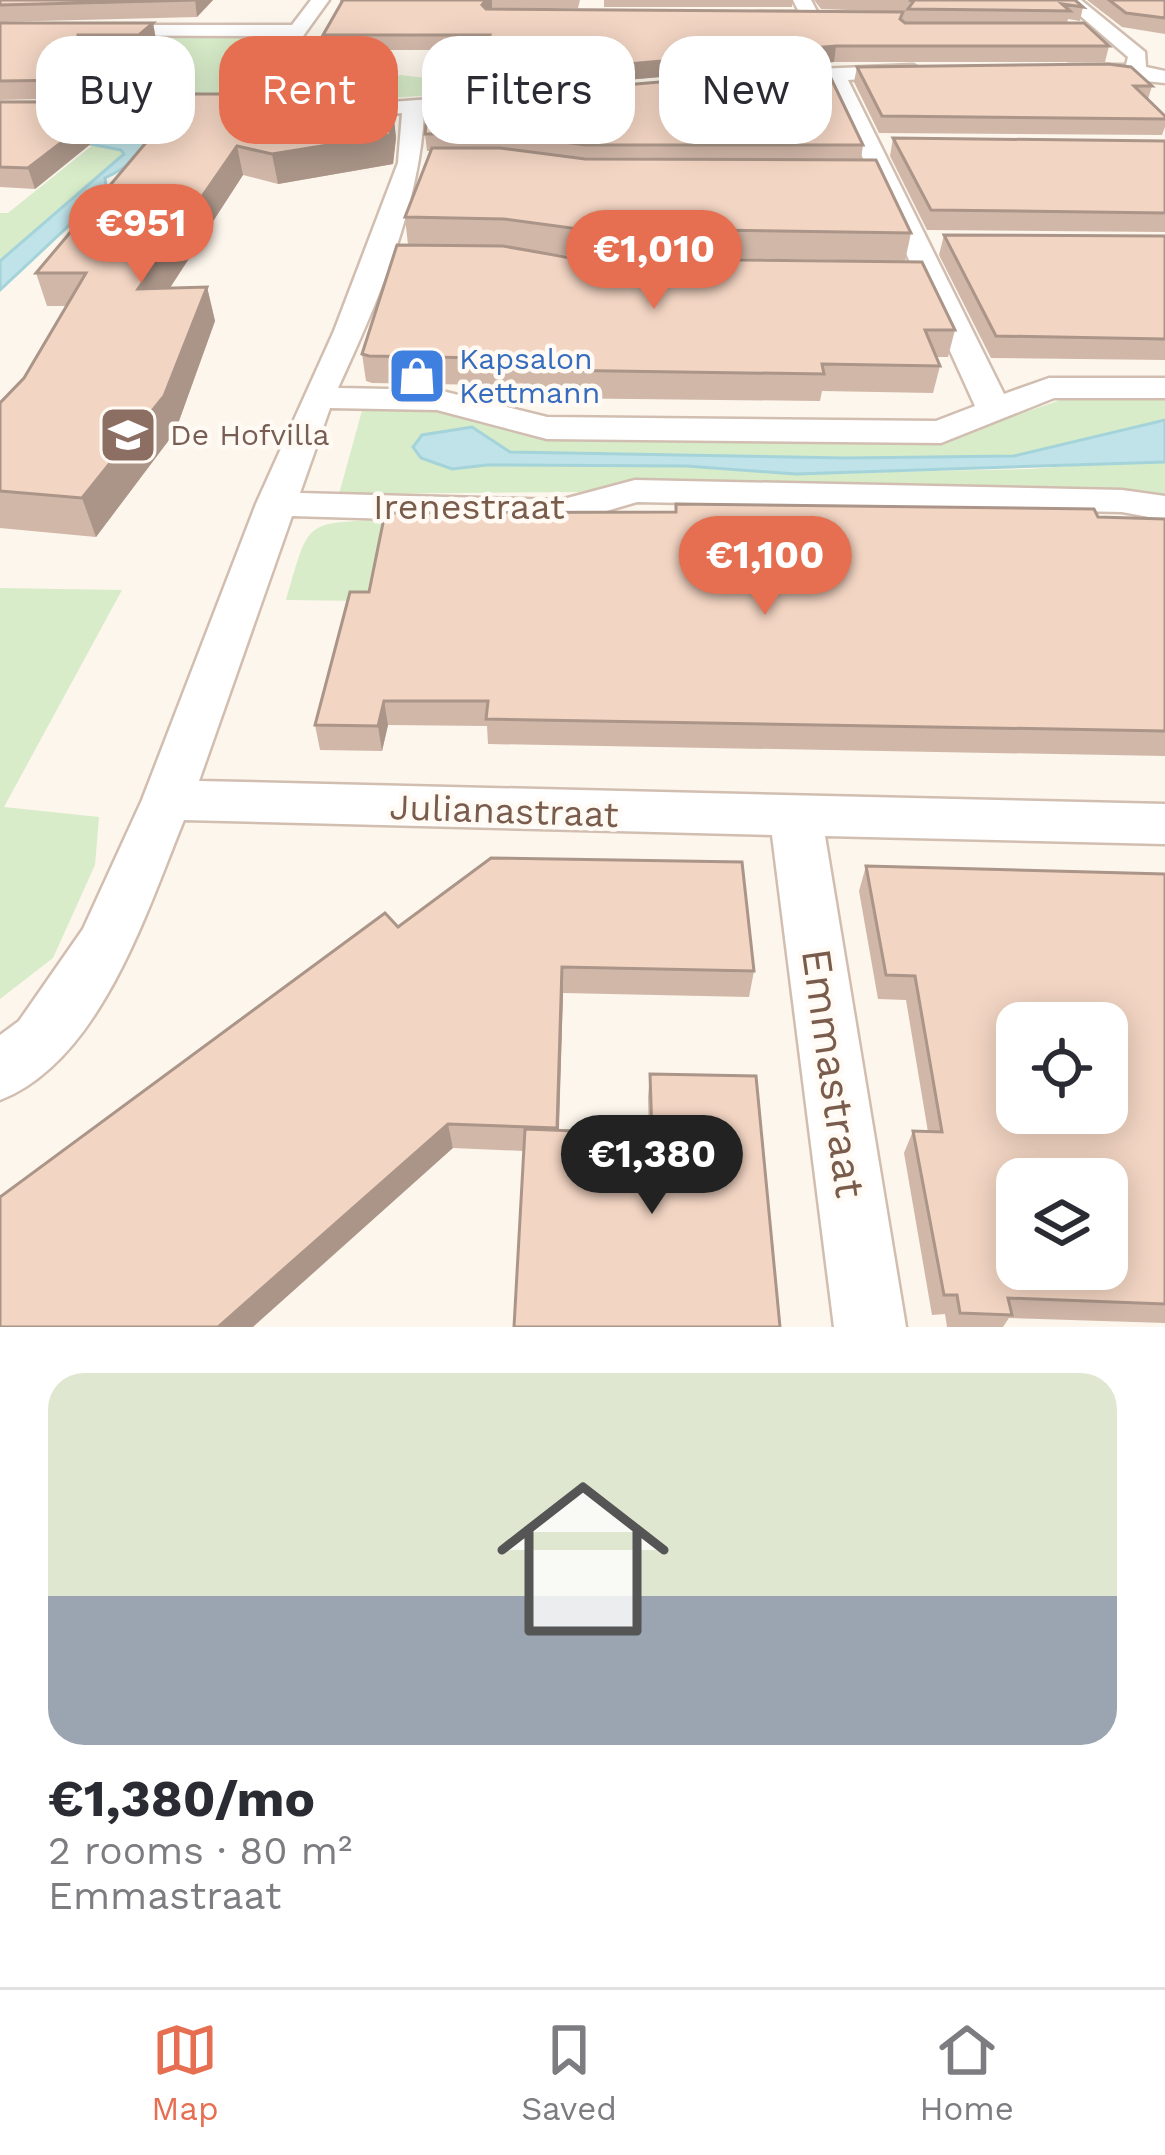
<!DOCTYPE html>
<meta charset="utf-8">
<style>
:root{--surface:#fff;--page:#f7f7f7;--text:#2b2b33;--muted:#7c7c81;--line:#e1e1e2;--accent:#e76f51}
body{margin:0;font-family:"Work Sans",sans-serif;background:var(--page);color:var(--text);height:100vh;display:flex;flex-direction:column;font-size:45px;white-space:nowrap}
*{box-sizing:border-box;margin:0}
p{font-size:39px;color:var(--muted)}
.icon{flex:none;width:66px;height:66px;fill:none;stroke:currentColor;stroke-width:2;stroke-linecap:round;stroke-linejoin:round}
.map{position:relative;height:1327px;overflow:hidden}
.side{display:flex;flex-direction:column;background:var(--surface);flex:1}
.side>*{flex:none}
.top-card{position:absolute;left:36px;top:36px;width:1095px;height:108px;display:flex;gap:24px}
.buttons{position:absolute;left:996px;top:1002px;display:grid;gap:24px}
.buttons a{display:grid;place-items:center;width:132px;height:132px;border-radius:24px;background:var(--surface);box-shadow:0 6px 30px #0003;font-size:60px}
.price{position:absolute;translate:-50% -102px;padding:0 27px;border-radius:42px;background:var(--accent);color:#fff;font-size:39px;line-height:78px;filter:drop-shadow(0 3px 6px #0008)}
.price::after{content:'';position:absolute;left:50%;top:72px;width:36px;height:27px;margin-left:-18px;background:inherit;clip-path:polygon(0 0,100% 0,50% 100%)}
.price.selected{background:#222;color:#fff}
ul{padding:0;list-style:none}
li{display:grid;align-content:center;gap:24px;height:636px;padding:0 48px}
li span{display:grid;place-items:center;height:372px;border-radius:36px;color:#555}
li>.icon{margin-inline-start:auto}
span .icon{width:216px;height:216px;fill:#fffc;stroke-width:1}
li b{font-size:51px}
.tag{padding:0 42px;border-radius:36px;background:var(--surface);box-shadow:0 6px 30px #0003;font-size:42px;line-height:108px}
.tag.selected{background:var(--accent);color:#fff}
.tabs{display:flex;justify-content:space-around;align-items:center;height:168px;border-top:3px solid var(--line);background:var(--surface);font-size:33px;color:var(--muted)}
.tabs a{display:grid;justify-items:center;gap:6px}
.tabs .selected{color:var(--accent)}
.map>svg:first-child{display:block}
.green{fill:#d8ecc9}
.water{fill:#bfe3e8;stroke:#a5d3da;stroke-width:3}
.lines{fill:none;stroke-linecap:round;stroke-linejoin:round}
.minor-casing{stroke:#d1beb0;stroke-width:5}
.minor{fill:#fff;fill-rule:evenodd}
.wall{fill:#d1b7a8}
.shaded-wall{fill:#aa9588}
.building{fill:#f3d5c3;stroke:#aa9588;stroke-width:3;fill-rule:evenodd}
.labels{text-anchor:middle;stroke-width:9;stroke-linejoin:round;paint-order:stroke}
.far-shop-label{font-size:30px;fill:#366cbe;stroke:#fffaf3;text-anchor:start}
.far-education-label{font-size:30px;fill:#785e54;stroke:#fffaf3;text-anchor:start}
.street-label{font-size:36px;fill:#7a5c4d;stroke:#fffaf3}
.near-street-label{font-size:42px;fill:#7a5c4d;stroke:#fffaf3}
</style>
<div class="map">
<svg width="1165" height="1327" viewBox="0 0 1165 1327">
<rect width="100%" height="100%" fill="#fdf6ec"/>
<!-- green -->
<g class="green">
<polygon points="174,36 277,36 244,81 235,81 229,89 235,90 227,99 112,100"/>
<polygon points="473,69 483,69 478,92 374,99 374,90 400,75 452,81"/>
<polygon points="114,128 153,131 0,259 0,213 8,213"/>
<polygon points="1084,392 1165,393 1165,420 1014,456 846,458 509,452 472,427 452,469 487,465 686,466 796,474 1029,469 1153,460 1165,462 1165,498 642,483 580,492 339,494 363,407 413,406 548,437 932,444"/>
<path d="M385,520L367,601L286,600C310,520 302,523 385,520Z"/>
<polygon points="0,588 122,590 4,807 99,817 95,865 53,958 0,999"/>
</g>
<!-- water -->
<g class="water">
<path d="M115,122L107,137L145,141C142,157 122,170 105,178L106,186H124L115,200L94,202L0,290V261L124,154L121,150L85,143Z"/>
<polygon points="1165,420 1165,462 796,474 686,466 487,465 452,469 421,458 413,447 422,435 472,427 510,452 846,458 1014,456"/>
</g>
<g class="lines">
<defs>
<g id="minor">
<polygon points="311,0 329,0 247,114 0,117 0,103 233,103 283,36 0,35 0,25 292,25"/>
<polygon points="793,0 811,0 820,17 817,21 758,22 749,17 758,12 799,12"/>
<polygon points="1062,0 1081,0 1145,52 1146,67 1165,71 1165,83 1068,73 1068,65 1126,65 1128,57"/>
<path d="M913,65L923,71L920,75L848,80L1004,394L1049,378H1165V398H1054L941,443L547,439L437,410L330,408L300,493L560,500L635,480L1122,490L1165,496V520L1122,512L637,502L562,524L292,516L199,781L1165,804V844L825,836L906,1327H834L772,835L184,820C146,913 100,1061 0,1100V1035L19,1021L83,929L142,800L256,504L334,331L398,163L402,113L333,119L325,117V107L524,92L535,98L524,104L424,112C420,206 377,303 338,388L438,390L547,417L936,421L975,406L828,81L769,83L759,77L769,71Z"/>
</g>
</defs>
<!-- minor casing -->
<use href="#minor" class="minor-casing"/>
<!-- minor -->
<use href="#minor" class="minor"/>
</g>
<!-- wall -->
<g class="wall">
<polygon points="0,0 213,0 197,17 0,22"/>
<polygon points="340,0 580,0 578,8 492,8 491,9 903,12 821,9 814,0 1075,0 1083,7 1080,21 1068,19 1067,23 1109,46 1105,62 834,62 477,93 485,50 325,50 323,35 340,5"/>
<polygon points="604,0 793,0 792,7 604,7"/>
<polygon points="1087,0 1165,0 1165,34 1122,27"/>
<polygon points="0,23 153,23 156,40 143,52 83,52 80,98 0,100"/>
<polygon points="857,67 1152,86 1148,99 1165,116 1165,127 1162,135 879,133 854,82"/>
<polygon points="187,94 393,110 396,138 393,164 278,184 243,175 170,288 207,287 215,321 175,432 96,537 0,528 0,403 24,378 67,306 47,306 36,273"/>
<polygon points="0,102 114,102 119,121 35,189 0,187"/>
<polygon points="459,130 863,145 861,160 911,233 905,261 571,256 505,247 955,330 948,357 936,357 940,366 933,393 822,391 820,401 545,398 487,385 372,383 366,381 362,354 408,245 405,217 431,151 427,151 425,134"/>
<polygon points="893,138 1165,141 1165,232 927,230 890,156"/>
<polygon points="944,235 1165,236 1165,360 991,358 939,255"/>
<polygon points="1098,517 1165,519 1165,756 488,744 487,726 388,725 382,751 320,750 315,725 369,592"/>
<polygon points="866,866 1165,874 1165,1323 1009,1318 1003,1327 947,1327 945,1314 932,1315 904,1153 913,1131 928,1132 906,1000 878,999 859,891"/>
<polygon points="398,927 754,971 749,997 563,993 559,1131 649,1134 648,1097 650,1074 780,1327 524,1151 453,1148"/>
</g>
<!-- shaded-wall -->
<g class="shaded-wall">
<polygon points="195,0 213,0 197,17"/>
<polygon points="486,0 492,0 492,8 483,19 482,5"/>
<polygon points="153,23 156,40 143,52 139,35"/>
<polygon points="78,35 83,52 80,98 75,80"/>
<polygon points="836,46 834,62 477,93 476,77"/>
<polygon points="114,102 119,121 35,189 28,168"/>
<polygon points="393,110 396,138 393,164 278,184 272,154"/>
<polygon points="237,146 243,175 147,323 138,289"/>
<polygon points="207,287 215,321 175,432 96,537 82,498"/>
<polygon points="384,701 388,725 382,751 378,726"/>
<polygon points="562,967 563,993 558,1152 557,1128"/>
<polygon points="448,1124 453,1148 253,1327 218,1327"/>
</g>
<!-- building -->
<g class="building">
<polygon points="0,0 195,0 0,5"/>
<polygon points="343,0 486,0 482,5 486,9 903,12 900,19 905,23 1084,23 1109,46 836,46 476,77 490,35 323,35"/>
<polygon points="909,0 1075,0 1083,7 1062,4 1070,11 908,9 913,2"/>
<polygon points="1109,0 1165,0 1165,18 1126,13"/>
<polygon points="0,23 153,23 139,35 78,35 75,80 0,81"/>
<polygon points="1108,64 1131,67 1152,86 1134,86 1165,116 1165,119 882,116 857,67"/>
<polygon points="826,68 863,145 585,145 502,133 425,134 426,125 459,130 469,98"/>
<polygon points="187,94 281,94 393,110 390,135 272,154 237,146 138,289 207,287 164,396 82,498 0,491 0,403 24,378 86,273 36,273"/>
<polygon points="0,102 114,102 28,168 0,167"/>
<polygon points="893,138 1165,141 1165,213 931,210"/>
<polygon points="432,148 500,148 585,159 876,160 911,233 571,228 504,219 405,217"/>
<polygon points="944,235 1165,236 1165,339 996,336"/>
<polygon points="397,245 503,246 571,258 922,262 955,330 925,330 940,366 822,364 824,374 545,370 485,358 369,356 362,354"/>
<polygon points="676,504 1094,509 1098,517 1165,519 1165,731 486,719 488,701 384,701 378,726 315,725 350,592 369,592 385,513 676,512"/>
<polygon points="491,858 742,862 754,971 562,967 557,1128 448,1124 218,1327 0,1327 0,1197 385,913 398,927"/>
<path d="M866,866L1165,874V1304L1008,1298L1012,1315L960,1313L957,1295H944L913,1131L942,1132L915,976L886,975ZM1017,1023H1107V1113H1017ZM1017,1179H1107V1269H1017Z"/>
<polygon points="650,1074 756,1076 780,1327 514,1327 525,1129 652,1134"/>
</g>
<!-- icons -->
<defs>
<symbol id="shop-square" viewBox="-11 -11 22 22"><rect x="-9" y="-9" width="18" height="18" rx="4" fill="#3f7fe0" stroke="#fffaf3"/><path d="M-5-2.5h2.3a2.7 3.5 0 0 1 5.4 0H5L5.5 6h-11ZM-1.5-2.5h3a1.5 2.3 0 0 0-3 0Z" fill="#fff"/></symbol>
<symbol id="school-square" viewBox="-11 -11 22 22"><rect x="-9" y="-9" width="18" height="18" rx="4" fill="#8d6e63" stroke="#fffaf3"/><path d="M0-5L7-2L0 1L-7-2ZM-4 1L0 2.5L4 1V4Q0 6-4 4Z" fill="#fff"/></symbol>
</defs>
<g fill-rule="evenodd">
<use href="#shop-square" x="384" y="343" width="66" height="66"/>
<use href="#school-square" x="95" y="402" width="66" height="66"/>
</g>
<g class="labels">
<!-- far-shop labels -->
<g class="far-shop-label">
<text x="459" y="369">Kapsalon<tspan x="459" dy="34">Kettmann</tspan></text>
</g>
<!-- far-education labels -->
<g class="far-education-label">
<text x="170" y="445">De Hofvilla</text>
</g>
<!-- street labels -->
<g class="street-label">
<text x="469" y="519">Irenestraat</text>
<text transform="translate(504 810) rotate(2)" y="13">Julianastraat</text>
</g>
<!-- near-street labels -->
<g class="near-street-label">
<text transform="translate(834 1073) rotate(82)" y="15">Emmastraat</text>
</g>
</g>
</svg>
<div class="buttons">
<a><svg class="icon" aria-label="locate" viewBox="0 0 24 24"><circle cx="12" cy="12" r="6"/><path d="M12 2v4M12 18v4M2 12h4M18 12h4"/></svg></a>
<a><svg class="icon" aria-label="layers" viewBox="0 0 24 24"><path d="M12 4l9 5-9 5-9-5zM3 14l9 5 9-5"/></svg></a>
</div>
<b class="price" style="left:141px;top:286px">€951</b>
<b class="price" style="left:654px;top:312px">€1,010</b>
<b class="price" style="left:765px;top:618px">€1,100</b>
<b class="price selected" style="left:652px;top:1217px">€1,380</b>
<div class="top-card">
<a class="tag">Buy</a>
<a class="tag selected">Rent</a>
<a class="tag">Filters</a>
<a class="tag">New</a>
</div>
</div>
<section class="side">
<ul>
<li><span style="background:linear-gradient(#dfe7d0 60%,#9aa5b1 0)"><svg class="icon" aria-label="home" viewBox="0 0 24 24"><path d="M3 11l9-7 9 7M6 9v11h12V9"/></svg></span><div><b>€1,380/mo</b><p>2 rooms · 80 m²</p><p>Emmastraat</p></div></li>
</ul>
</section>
<nav class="tabs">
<a class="selected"><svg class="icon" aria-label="map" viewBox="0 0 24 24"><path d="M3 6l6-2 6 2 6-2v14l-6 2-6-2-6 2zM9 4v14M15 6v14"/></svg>Map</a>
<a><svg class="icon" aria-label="saved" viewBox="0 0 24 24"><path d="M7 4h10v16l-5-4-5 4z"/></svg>Saved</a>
<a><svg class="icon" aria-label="home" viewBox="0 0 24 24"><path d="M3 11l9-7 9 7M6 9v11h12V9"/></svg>Home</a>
</nav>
